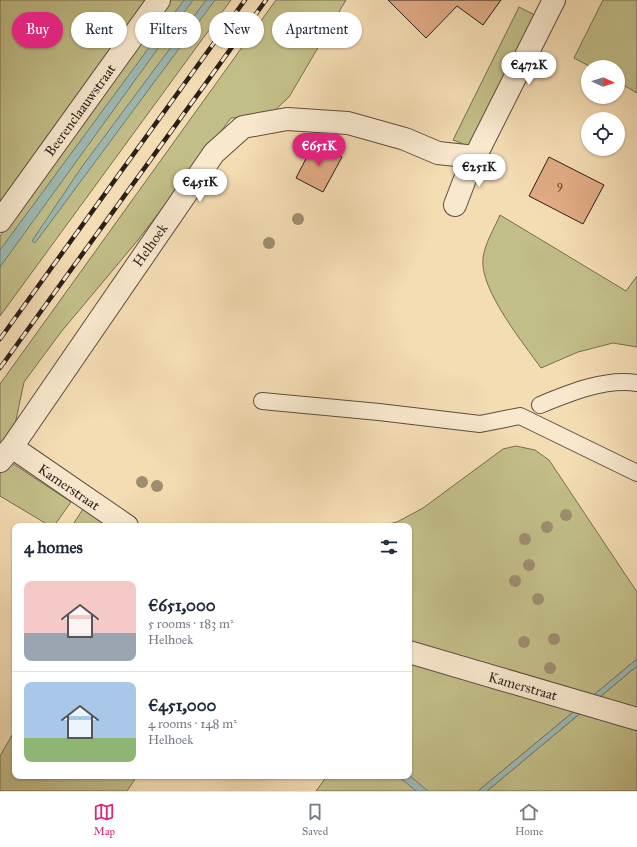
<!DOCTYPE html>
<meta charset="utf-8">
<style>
:root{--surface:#fff;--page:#f6f6f7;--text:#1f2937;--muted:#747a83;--line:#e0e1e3;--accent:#db2777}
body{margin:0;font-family:"IM FELL Great Primer",serif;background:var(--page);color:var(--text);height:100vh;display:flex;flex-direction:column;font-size:15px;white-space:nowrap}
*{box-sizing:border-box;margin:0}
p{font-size:13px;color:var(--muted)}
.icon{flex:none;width:22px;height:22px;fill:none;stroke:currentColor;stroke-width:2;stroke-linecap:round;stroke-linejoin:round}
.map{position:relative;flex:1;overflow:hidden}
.side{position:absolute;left:12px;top:523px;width:400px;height:256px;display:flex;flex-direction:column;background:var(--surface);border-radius:8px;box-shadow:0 1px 3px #0004}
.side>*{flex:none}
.guide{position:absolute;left:12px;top:12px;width:400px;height:36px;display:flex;gap:8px}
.needle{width:26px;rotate:93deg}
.tools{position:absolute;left:581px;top:60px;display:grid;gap:8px}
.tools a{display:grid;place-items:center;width:44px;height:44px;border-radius:50%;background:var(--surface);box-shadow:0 1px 3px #0004;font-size:20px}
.price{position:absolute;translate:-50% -34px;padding:0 9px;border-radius:14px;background:#fff;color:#222;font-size:13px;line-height:26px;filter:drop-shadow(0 1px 2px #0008)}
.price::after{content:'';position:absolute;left:50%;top:24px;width:12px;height:9px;margin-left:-6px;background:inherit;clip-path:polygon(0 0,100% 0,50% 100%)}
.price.selected{background:var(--accent);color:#fff}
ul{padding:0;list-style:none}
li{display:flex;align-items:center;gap:12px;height:100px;padding:0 12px}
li+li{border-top:1px solid var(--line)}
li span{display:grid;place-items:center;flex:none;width:112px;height:80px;border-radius:8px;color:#555}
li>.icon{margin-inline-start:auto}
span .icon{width:48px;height:48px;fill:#fffc;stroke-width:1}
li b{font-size:17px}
h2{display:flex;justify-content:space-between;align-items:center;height:48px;padding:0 12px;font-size:17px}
.pill{padding:0 14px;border-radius:18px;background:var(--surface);box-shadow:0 1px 3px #0004;font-size:14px;line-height:36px}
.pill.selected{background:var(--accent);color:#fff}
.tabs{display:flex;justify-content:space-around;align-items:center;height:56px;border-top:1px solid var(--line);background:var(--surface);font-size:11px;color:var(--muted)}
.tabs a{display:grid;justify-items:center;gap:2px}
.tabs .selected{color:var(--accent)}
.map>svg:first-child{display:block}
.green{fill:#c2be88;stroke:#766e51}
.water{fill:#9dbab3;stroke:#6f7c76}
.building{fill:#e1ab84;stroke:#2b1f1a}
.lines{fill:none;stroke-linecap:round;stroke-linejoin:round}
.service-casing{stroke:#5d4e40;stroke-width:18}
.minor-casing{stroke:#5d4e40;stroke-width:24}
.service{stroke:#f8e8ce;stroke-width:16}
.minor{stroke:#f8e8ce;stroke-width:22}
.rail-casing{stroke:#2b1f1a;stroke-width:4.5}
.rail{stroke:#f8e8ce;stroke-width:3;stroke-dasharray:9;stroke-linecap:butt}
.tree{fill:#9e8e71}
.labels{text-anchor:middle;stroke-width:4;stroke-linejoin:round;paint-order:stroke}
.number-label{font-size:12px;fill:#584234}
.street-label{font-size:14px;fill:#2b1f1a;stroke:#f8e8ce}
</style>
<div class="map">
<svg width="637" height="791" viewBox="0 0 637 791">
<rect width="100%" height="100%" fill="#f4dcb3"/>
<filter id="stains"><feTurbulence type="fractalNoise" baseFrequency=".005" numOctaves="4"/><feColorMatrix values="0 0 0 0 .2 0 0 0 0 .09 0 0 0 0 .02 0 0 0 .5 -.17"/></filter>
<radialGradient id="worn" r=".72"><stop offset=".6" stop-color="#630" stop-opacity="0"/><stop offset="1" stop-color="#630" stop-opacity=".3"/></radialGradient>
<!-- green -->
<g class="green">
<polygon points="0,0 149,0 0,207"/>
<polygon points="170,0 231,0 0,316 0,236"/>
<polygon points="276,0 346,0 289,97 270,115 231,118 138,240 61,332 24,382 16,420 18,432 0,448 0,384"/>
<polygon points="603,0 637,0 637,93 618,82 618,67 591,67 574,58"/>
<polygon points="519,7 535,15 471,147 453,140"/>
<path d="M500,215L626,291L637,276V347L613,343L578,352L541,368C524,344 479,289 483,258C485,243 494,229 500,215Z"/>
<polygon points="516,446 535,450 549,460 637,592 637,659 478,791 316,791 327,776 409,776 409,526 381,526 397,522 423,508 503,449"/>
<polygon points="9,461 71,502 54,526 50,526 0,496 0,473"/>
<polygon points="83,509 109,526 72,526"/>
<polygon points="637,666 637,791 487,791"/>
<polygon points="15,730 15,776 137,776 127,791 0,791 0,756"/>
</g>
<!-- water -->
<g class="water">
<polygon points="184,0 193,0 0,267 0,250"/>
<polygon points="206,0 215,0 35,243 32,241 81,168"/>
<polygon points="637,659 637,666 487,791 478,791"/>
<polygon points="409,775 428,791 416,791 398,776 409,776"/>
</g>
<!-- building -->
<g class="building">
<polygon points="388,0 501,0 483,25 457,6 426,38"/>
<polygon points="314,143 342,157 323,192 296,178"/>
<polygon points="549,157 604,185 583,224 529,196"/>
</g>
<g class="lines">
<defs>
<g id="service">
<polyline points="262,401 379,412 480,424 520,416 637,473"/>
<path d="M540,405C569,393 605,378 637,383"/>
</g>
<g id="minor">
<polyline points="455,205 468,171 554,0"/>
<polyline points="0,221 159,0"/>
<polyline points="12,447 127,526"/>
<polyline points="0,461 12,447 214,153 243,127 287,119 348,123 405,139 438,153 475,157"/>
<polyline points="409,652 637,719"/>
</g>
</defs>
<!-- service casing -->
<use href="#service" class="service-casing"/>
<!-- minor casing -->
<use href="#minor" class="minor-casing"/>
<!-- service -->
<use href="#service" class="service"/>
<!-- minor -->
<use href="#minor" class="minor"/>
<defs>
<g id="rail">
<polyline points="0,339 245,0"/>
<polyline points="0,368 266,0"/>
</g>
</defs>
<!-- rail casing -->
<use href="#rail" class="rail-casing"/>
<!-- rail -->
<use href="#rail" class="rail"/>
</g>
<!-- trees -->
<g class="tree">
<circle cx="298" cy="219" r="6"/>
<circle cx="269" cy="243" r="6"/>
<circle cx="142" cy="482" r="6"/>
<circle cx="157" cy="486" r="6"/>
<circle cx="566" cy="515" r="6"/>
<circle cx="547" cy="527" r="6"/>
<circle cx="525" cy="539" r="6"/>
<circle cx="529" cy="565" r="6"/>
<circle cx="515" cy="581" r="6"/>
<circle cx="538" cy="599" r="6"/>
<circle cx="554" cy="639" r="6"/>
<circle cx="524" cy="642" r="6"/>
<circle cx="550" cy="668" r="6"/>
</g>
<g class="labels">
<!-- number labels -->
<g class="number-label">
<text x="560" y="189">9</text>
</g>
<!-- street labels -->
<g class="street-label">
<text transform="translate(80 110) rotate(-54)" y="5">Beerenclaauwstraat</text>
<text transform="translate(150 245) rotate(-55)" y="5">Helhoek</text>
<text transform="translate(69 487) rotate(34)" y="5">Kamerstraat</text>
<text transform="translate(523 686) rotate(16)" y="5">Kamerstraat</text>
</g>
</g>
<rect width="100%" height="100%" filter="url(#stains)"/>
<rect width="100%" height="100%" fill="url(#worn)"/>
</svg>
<div class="tools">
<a><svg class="needle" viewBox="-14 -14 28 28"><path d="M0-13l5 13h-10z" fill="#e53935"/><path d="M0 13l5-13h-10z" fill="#747a83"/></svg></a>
<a><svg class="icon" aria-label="locate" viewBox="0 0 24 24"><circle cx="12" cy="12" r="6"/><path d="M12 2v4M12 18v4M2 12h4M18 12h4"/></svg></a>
</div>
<b class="price" style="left:529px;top:86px">€472K</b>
<b class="price selected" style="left:319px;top:167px">€651K</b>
<b class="price" style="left:479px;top:188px">€251K</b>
<b class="price" style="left:200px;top:203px">€451K</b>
<div class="guide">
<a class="pill selected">Buy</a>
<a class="pill">Rent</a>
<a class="pill">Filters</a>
<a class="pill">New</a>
<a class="pill">Apartment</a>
</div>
<section class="side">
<h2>4 homes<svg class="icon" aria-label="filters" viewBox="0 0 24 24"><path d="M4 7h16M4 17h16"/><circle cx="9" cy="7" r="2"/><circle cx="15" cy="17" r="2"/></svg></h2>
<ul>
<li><span style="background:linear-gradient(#f6c9c9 65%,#9aa5b1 0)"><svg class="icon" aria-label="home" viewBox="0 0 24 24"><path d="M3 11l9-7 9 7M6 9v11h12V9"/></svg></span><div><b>€651,000</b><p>5 rooms · 183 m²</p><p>Helhoek</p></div></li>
<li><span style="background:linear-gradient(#a9c7e8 70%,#8fb573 0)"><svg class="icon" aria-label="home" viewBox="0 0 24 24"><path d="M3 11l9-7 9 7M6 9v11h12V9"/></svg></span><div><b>€451,000</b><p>4 rooms · 148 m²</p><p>Helhoek</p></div></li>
</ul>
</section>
</div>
<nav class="tabs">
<a class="selected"><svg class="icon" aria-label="map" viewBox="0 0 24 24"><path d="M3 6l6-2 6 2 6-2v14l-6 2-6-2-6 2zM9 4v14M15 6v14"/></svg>Map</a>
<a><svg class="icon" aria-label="saved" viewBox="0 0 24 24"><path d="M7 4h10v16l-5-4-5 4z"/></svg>Saved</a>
<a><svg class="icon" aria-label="home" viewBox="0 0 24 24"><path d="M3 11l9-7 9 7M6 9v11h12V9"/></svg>Home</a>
</nav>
